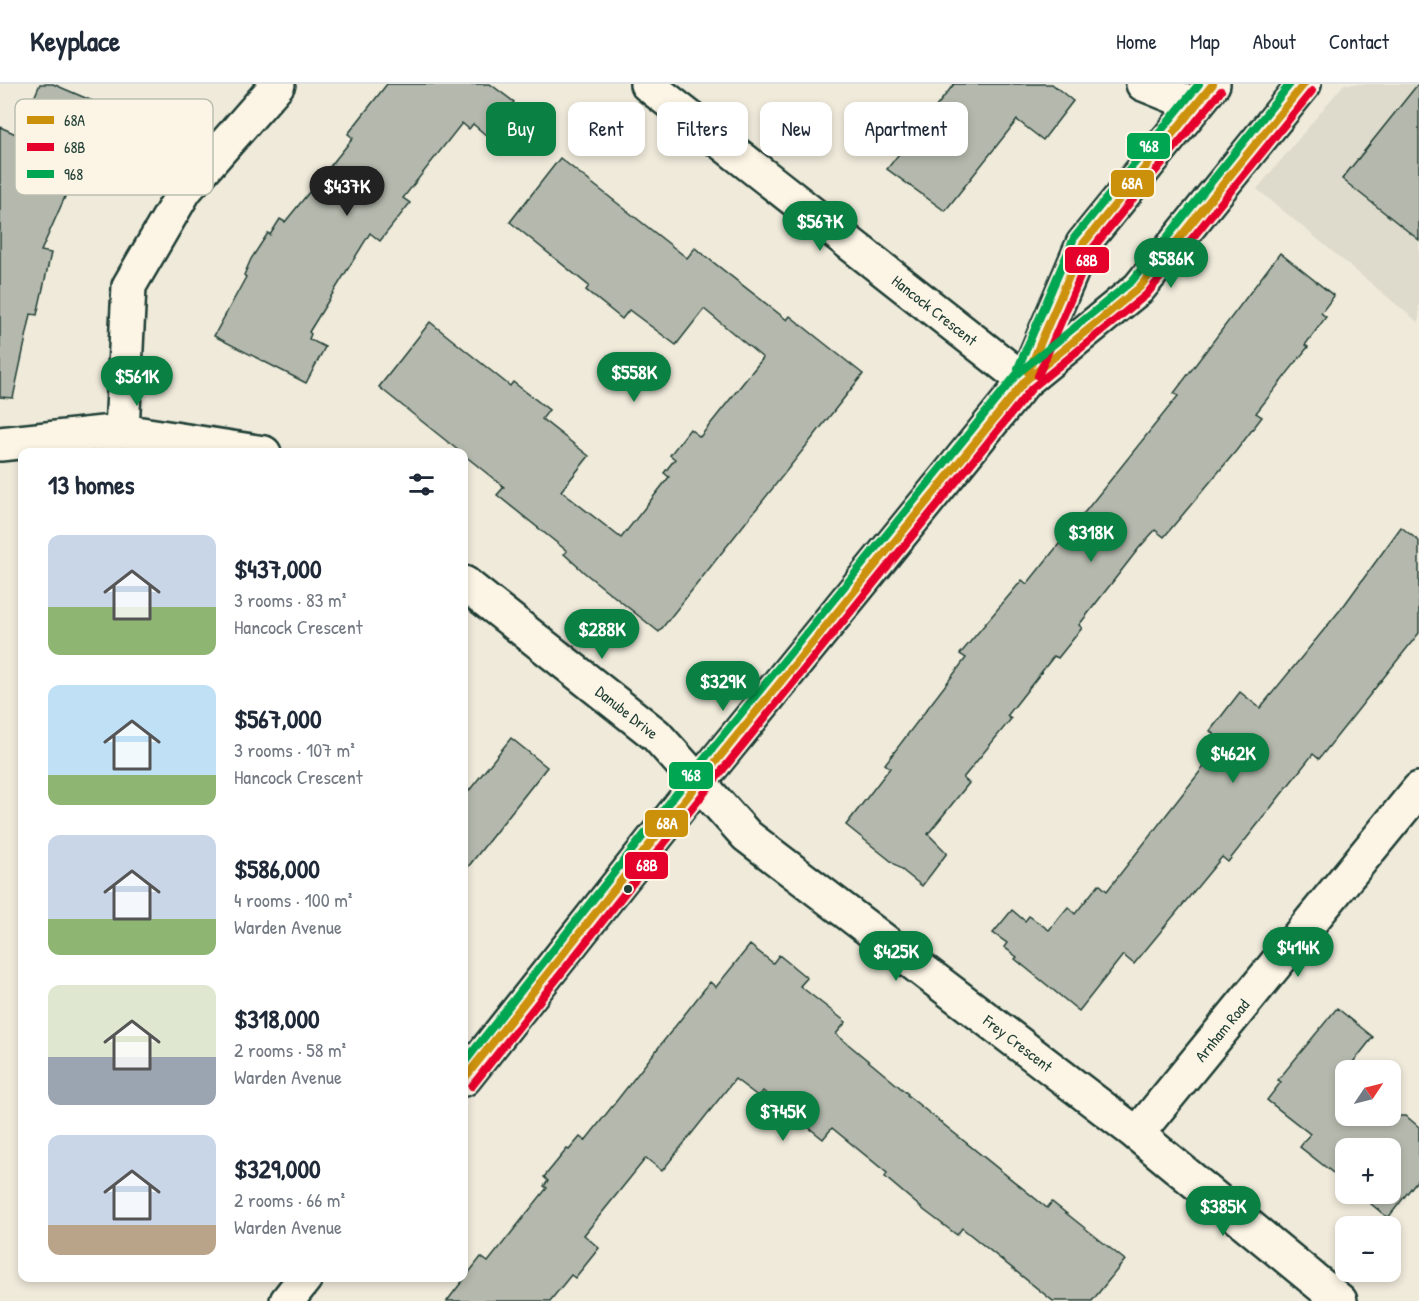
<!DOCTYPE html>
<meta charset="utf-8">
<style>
:root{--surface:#fff;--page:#f2f2f3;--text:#1f2937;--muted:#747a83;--line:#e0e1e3;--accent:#0b8043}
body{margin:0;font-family:"Patrick Hand",sans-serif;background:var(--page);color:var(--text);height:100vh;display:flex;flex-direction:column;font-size:22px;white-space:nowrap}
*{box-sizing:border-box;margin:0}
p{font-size:20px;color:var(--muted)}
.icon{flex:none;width:33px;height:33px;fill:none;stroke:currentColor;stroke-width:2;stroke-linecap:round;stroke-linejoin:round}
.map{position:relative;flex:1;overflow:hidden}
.drawer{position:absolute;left:18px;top:364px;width:450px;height:834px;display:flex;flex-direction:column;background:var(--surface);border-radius:12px;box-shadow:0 3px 9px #0003}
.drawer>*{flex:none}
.banner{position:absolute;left:486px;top:18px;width:570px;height:54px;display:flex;gap:12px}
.needle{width:39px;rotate:55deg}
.buttons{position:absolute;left:1335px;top:976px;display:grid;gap:12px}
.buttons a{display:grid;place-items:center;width:66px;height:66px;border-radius:12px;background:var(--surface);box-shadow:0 3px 9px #0003;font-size:30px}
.price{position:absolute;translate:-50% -51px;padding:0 14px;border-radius:21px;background:var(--accent);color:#fff;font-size:20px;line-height:39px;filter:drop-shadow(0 2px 3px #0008)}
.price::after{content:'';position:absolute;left:50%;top:36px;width:18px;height:14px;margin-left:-9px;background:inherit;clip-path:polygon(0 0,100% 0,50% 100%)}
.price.selected{background:#222;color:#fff}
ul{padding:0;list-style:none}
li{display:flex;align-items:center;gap:18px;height:150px;padding:0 30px}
li span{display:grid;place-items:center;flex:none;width:168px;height:120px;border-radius:12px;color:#555}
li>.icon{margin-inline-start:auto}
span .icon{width:72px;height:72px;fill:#fffc;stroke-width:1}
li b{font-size:26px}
h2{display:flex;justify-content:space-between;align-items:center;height:72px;padding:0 30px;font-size:26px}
.pill{padding:0 21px;border-radius:12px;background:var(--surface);box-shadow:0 3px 9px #0003;font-size:21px;line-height:54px}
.pill.selected{background:var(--accent);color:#fff}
header{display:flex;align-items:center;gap:36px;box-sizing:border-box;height:84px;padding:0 30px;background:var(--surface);border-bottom:2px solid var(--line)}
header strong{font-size:28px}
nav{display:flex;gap:33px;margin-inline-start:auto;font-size:21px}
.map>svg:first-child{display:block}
.built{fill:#dedbcc}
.building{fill:#b5b9ad;stroke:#1f3d34;stroke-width:1.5}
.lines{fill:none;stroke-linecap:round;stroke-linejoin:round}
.minor-casing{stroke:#1f3d34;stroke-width:38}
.major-casing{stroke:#1f3d34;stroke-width:38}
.minor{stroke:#fcf5e5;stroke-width:33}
.major{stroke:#fcf5e5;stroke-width:33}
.bus-1-casing{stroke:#fcf5e5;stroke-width:12}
.bus-2-casing{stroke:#fcf5e5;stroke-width:12}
.bus-3-casing{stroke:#fcf5e5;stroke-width:12}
.bus-1{stroke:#cc910a;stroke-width:8}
.bus-2{stroke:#e4002b;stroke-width:8}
.bus-3{stroke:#00a651;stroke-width:8}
.bus-dot{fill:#1f3d34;stroke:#fcf5e5;stroke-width:2}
.labels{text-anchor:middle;stroke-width:5;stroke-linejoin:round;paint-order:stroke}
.street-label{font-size:16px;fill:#1f3d34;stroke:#fcf5e5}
.key{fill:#fcf5e5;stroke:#babeb0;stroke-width:1.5}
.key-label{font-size:16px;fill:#1f3d34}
.line-badge{stroke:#fcf5e5;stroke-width:2}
.badge-label{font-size:16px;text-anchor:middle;font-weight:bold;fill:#fff}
</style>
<header>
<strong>Keyplace</strong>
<nav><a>Home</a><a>Map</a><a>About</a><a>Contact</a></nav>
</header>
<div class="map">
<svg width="1419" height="1217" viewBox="0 0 1419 1217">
<rect width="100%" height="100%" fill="#efeada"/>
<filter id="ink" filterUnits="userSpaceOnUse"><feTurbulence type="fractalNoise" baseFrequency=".0167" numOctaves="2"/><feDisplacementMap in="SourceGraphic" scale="12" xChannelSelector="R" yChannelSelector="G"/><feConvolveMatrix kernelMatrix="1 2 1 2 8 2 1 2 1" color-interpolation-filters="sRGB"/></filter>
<g filter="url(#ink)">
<!-- built -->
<polygon class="built" points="1344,0 1419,0 1419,239 1257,105"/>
<!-- building -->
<g class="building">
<polygon points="40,0 53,0 118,28 97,76 84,70 41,167 51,169 37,231 31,230 13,314 0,313 0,43 18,51"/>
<polygon points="387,0 490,0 514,18 487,52 473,40 469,45 462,39 403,114 410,119 380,157 370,149 309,248 311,250 309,255 325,263 306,299 214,252 246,193 244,191 251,175 268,149 270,151 280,135 285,138 353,54 348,50"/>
<polygon points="954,0 1052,0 1073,17 1043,56 1017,36 945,127 887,85"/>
<polygon points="1418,0 1419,0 1419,156 1342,95"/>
<polygon points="560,74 687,174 695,164 787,236 790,232 863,290 659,548 586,490 564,470 567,467 497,411 504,403 379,303 430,238 510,302 513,298 549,326 542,335 589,372 561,407 621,454 669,393 664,389 675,375 670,371 690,345 700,353 763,274 704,225 676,261 629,226 622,235 586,206 589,202 510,138"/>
<polygon points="1280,169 1334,212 1321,229 1326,233 1305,261 1308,263 1256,329 1262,333 1236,367 1164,453 1155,446 1139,464 1079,541 1082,544 1058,574 1054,572 1007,632 1011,635 963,694 969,699 928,750 947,769 922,802 846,741 890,684 885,680 966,574 960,570 1022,496 1027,500 1178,312 1174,309"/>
<polygon points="1401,443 1419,457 1419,549 1319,675 1313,670 1228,778 1222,773 1134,880 1123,871 1079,927 1015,875 1017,873 1004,863 1007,859 993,849 1012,826 1025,837 1029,832 1049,846 1068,823 1075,830 1099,800 1107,807 1223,658 1210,647 1240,608 1260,624 1345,520"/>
<polygon points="511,654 547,683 464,788 464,713"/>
<polygon points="750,861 773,879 779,871 807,894 800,902 846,938 836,950 908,1010 907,1011 1047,1124 1052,1118 1125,1176 1092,1217 1053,1217 962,1144 957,1151 925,1127 885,1093 887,1089 832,1044 823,1055 763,1007 759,1013 735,995 662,1087 646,1074 584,1151 599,1164 575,1194 571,1191 550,1217 447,1217 481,1173 488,1178 547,1104 544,1102 548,1097 544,1093 567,1065 569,1066 580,1053 585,1057 710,898 716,903"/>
<polygon points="1337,924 1373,953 1346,987 1346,1032 1406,1032 1419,1043 1419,1094 1388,1134 1359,1110 1390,1110 1390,1065 1346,1065 1346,1099 1300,1063 1310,1050 1267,1016 1281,998 1278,996"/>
</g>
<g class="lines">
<defs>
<g id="minor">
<path id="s1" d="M647,0L1025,297"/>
<polyline points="1143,0 1195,21"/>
<polyline points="122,347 129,202 185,106 278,0"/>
<polyline points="0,360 122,347 264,369"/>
<path id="s2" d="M464,499L656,651L747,752L1137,1050L1340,1217"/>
<path id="s3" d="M1137,1050L1419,705"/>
</g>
<g id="major">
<polyline points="1027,292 1083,160 1213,0"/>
<polyline points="464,995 700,697 1025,297 1139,204 1304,0"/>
<polyline points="287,1217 305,1194"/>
</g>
</defs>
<!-- minor casing -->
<use href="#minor" class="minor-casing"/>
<!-- major casing -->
<use href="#major" class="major-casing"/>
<!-- minor -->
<use href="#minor" class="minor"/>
<!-- major -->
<use href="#major" class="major"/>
<defs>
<g id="bus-1">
<polyline points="1028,288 1083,160 1213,0"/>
<polyline points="464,995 700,697 1025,297 1139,204 1304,0"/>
</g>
<g id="bus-2">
<polyline points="1038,292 1092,165 1221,7"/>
<polyline points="472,1002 708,704 1032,304 1146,211 1312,7"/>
</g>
<g id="bus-3">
<polyline points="1018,284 1074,154 1199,0"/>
<polyline points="464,979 692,690 1017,290 1132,197 1290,0"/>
</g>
</defs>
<!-- bus-1 casing -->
<use href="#bus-1" class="bus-1-casing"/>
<!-- bus-2 casing -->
<use href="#bus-2" class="bus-2-casing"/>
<!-- bus-3 casing -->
<use href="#bus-3" class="bus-3-casing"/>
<!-- bus-1 -->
<use href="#bus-1" class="bus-1"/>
<!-- bus-2 -->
<use href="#bus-2" class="bus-2"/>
<!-- bus-3 -->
<use href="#bus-3" class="bus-3"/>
</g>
</g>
<!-- markers -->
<circle class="bus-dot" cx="628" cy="805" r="5"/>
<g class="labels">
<!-- street labels -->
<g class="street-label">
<text dy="6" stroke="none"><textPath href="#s1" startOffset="366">Hancock Crescent</textPath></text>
<text dy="6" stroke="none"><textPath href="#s2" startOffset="208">Danube Drive</textPath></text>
<text dy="6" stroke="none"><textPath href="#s3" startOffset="134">Arnham Road</textPath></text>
<text dy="6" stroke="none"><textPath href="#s2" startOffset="722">Frey Crescent</textPath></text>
</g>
</g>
<!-- legend -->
<rect x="15" y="15" width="198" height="96" rx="9" class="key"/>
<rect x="27" y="32" width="27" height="8" fill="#cc910a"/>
<rect x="27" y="59" width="27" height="8" fill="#e4002b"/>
<rect x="27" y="86" width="27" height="8" fill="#00a651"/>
<g class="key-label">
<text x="64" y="42">68A</text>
<text x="64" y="69">68B</text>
<text x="64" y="96">968</text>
</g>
<g class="line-badge">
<rect x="1126" y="48" width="45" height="28" rx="6" fill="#00a651"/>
<rect x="1110" y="85" width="45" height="29" rx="6" fill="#cc910a"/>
<rect x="1064" y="162" width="46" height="28" rx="6" fill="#e4002b"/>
<rect x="668" y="677" width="46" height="29" rx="6" fill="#00a651"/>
<rect x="644" y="725" width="45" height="29" rx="6" fill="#cc910a"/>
<rect x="624" y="767" width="45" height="29" rx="6" fill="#e4002b"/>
</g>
<g class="badge-label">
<text x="1149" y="68">968</text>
<text x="1132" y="105">68A</text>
<text x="1087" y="182">68B</text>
<text x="691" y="697">968</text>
<text x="667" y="745">68A</text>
<text x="647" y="787">68B</text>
</g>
</svg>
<div class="buttons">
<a><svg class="needle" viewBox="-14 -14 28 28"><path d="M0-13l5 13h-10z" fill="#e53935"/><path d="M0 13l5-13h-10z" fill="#747a83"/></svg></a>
<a>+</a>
<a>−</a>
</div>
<b class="price selected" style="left:347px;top:133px">$437K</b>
<b class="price" style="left:820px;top:168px">$567K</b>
<b class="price" style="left:1171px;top:205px">$586K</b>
<b class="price" style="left:634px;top:319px">$558K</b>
<b class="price" style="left:137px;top:323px">$561K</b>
<b class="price" style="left:1091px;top:479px">$318K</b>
<b class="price" style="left:602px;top:576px">$288K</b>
<b class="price" style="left:723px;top:628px">$329K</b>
<b class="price" style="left:1233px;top:700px">$462K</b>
<b class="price" style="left:1298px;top:894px">$414K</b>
<b class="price" style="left:896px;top:898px">$425K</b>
<b class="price" style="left:783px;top:1058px">$745K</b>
<b class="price" style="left:1223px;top:1153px">$385K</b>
<div class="banner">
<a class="pill selected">Buy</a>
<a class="pill">Rent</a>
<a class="pill">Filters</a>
<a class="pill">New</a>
<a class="pill">Apartment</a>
</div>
<section class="drawer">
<h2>13 homes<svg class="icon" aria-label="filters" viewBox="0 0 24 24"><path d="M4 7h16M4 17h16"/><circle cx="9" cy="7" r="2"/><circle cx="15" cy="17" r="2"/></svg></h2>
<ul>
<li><span style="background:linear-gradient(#c9d6e8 60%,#8fb573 0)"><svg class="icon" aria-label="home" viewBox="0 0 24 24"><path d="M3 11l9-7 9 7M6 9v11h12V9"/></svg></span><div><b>$437,000</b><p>3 rooms · 83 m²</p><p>Hancock Crescent</p></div></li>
<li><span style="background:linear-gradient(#bfe0f5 75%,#8fb573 0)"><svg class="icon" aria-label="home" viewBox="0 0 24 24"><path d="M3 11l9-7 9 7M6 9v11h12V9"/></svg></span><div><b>$567,000</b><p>3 rooms · 107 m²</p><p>Hancock Crescent</p></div></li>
<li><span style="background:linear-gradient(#c9d6e8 70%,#8fb573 0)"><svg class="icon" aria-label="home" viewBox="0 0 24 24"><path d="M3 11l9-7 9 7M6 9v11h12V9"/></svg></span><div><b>$586,000</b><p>4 rooms · 100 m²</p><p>Warden Avenue</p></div></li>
<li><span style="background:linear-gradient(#dfe7d0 60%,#9aa5b1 0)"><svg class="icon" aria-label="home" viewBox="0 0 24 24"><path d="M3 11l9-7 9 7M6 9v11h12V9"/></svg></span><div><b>$318,000</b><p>2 rooms · 58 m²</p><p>Warden Avenue</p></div></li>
<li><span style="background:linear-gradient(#c9d6e8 75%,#b9a48a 0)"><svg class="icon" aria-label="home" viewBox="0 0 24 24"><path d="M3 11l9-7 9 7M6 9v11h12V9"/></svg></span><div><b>$329,000</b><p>2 rooms · 66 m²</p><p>Warden Avenue</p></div></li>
</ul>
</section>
</div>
